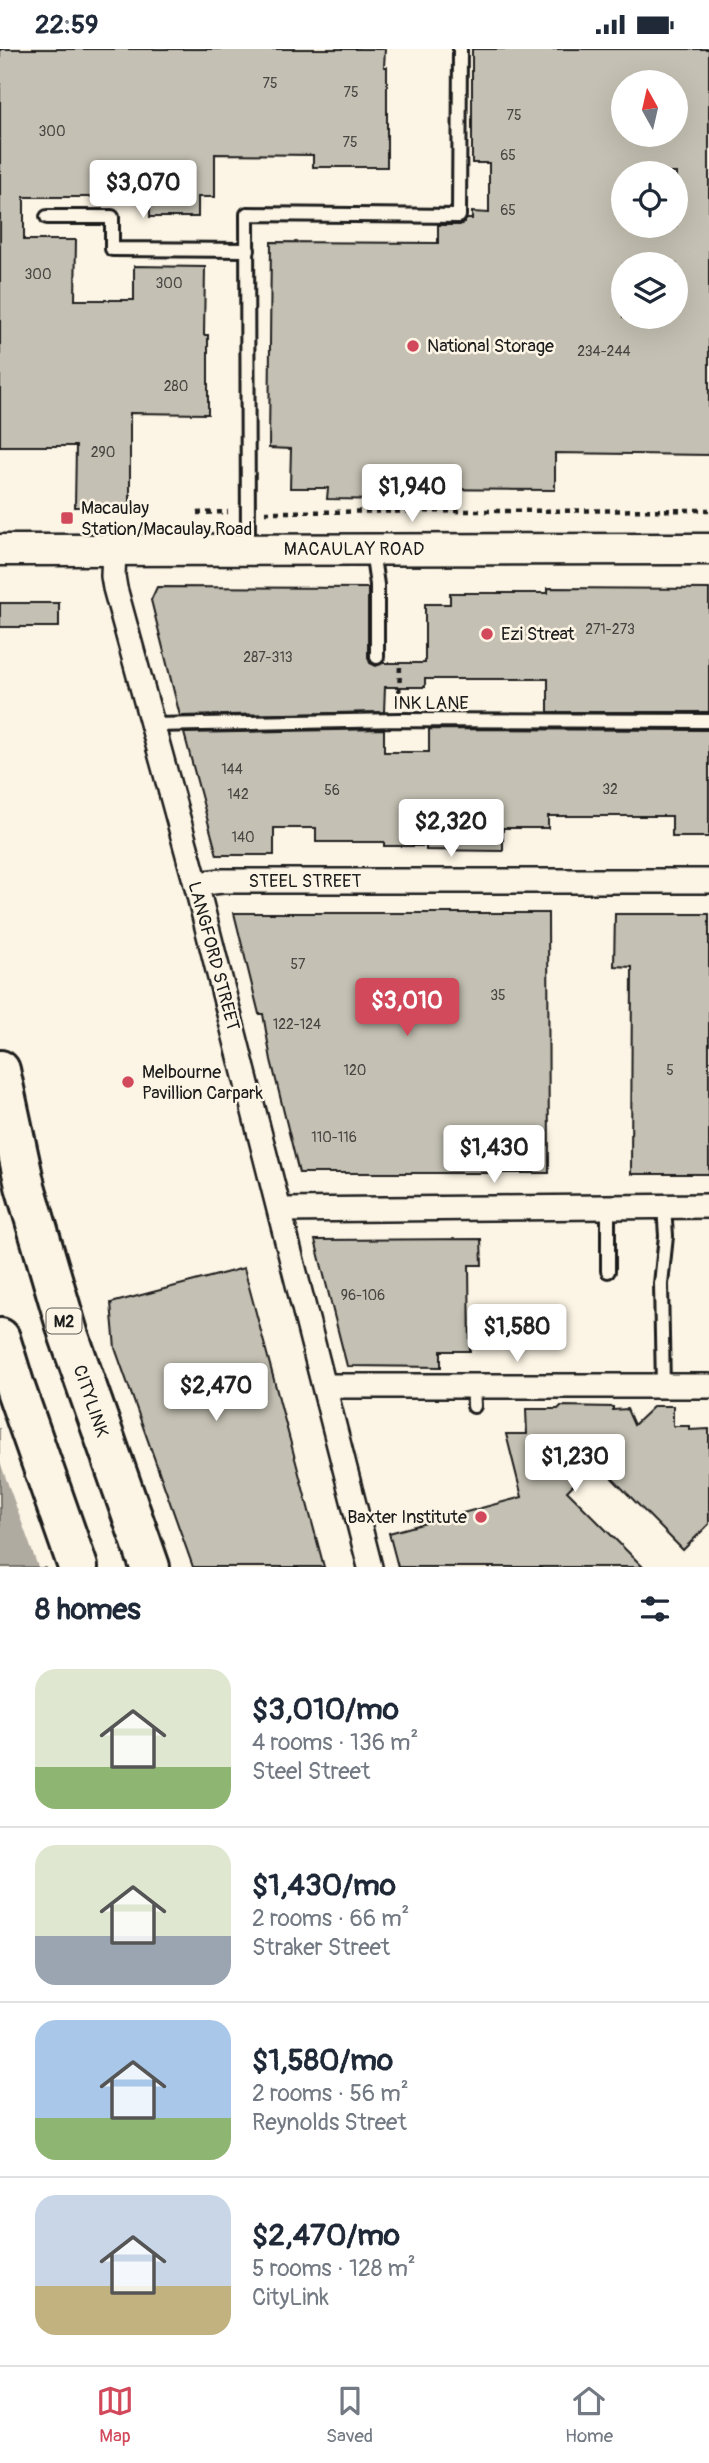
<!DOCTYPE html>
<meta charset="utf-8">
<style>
:root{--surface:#fff;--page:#f2f2f3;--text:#1f2937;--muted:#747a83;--line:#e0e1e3;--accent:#d1495b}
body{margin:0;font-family:Pangolin,sans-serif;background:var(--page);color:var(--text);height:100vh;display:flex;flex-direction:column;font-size:26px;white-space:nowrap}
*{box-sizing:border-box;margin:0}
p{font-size:23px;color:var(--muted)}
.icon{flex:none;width:38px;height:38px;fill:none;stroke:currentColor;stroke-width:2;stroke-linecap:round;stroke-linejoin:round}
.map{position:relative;height:1518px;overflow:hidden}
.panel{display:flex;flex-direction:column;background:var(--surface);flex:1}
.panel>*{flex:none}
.needle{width:46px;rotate:352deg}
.fabs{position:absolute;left:611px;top:21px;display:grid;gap:14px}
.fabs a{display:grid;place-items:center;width:77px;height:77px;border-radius:50%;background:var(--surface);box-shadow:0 7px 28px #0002;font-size:35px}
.price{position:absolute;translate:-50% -60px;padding:0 16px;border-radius:7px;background:#fff;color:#222;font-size:23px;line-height:46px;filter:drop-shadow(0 2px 4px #0008)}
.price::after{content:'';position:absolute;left:50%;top:42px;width:21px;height:16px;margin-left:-10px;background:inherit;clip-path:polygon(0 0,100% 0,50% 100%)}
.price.active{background:var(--accent);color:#fff}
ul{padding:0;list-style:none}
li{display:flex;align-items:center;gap:21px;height:175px;padding:0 35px}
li+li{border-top:2px solid var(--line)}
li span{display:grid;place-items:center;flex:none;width:196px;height:140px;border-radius:21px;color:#555}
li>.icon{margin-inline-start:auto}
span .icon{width:84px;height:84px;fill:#fffc;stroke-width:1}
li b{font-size:30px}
h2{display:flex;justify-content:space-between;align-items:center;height:84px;padding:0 35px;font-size:30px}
.status{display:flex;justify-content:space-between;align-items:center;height:49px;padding:0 35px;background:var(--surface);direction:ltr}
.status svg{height:19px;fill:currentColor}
.menu{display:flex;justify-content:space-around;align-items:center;height:98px;border-top:2px solid var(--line);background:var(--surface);font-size:19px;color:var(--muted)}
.menu a{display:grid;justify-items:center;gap:4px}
.menu .active{color:var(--accent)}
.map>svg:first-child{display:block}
.water{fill:#b0aba1;stroke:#75726c;stroke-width:2}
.pier{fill:#fcf5e5}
.building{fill:#c4c0b3;stroke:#1c1c1c;stroke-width:2;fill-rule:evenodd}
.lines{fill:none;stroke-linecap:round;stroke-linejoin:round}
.service-casing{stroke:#1c1c1c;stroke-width:18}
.minor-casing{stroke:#1c1c1c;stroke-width:28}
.tertiary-casing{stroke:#1c1c1c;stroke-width:35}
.motorway-casing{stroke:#1c1c1c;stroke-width:44}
.path{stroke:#1c1c1c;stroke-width:4.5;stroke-dasharray:5 5;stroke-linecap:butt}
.service{stroke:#fcf5e5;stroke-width:12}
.minor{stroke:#fcf5e5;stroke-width:23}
.tertiary{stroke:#fcf5e5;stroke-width:30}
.motorway{stroke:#fcf5e5;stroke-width:38}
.poi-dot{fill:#d1495b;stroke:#fcf5e5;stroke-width:2.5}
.labels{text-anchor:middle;stroke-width:5;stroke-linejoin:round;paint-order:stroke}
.number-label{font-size:14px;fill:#464542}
.shield{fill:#fcf5e5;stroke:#5f5d58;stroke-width:2}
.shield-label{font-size:16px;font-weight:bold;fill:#1c1c1c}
.poi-label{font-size:18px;fill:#1c1c1c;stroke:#fcf5e5;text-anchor:start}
.street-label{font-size:18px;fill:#1c1c1c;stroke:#fcf5e5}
</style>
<div class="status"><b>22:59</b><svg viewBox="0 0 49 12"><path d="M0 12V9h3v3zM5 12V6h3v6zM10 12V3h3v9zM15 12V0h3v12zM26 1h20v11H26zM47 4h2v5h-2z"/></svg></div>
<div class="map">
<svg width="709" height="1518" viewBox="0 0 709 1518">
<rect width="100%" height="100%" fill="#fcf5e5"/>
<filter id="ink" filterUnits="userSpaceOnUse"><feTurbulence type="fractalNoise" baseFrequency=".0143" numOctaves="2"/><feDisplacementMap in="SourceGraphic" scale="14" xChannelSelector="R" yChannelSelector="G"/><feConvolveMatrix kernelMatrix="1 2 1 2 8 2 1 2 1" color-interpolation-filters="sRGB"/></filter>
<g filter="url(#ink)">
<!-- water -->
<polygon class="water" points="0,1379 45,1518 0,1518"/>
<!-- pier -->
<polygon class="pier" points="0,1375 3,1378 49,1518 38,1518 0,1413"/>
<!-- building -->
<g class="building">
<polygon points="0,0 385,0 384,18 387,18 387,118 313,118 313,106 215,105 215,148 198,148 198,168 150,168 150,148 24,148 24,191 76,191 75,251 134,251 134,217 205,218 204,286 208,286 208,365 130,364 130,458 75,458 76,397 0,397"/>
<path d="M472,0H709V406L555,404V441L403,440V451L327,450L328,439H290L291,400L269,399L271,193L438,194V176H460L467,170H472V163L489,164V114H472ZM623,33H676V86H623ZM623,124H676V177H623ZM623,215H676V268H623Z"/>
<polygon points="157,538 368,539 368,608 370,614 376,617 383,614 425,614 425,555 450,555 450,544 548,544 548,539 709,540 709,663 548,663 548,630 425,630 425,638 385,638 384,663 180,667 151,551"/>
<rect x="0" y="554" width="59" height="24"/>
<polygon points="384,680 384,703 429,703 429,680 709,681 709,788 672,788 672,767 548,767 548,779 503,779 503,802 426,801 426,797 384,797 384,793 316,793 316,779 274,779 274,806 217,806 184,684"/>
<polygon points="234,864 548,864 549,1124 299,1124 271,1011 263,965 259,965"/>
<polygon points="615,865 709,865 709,1125 631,1125 632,918 614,917"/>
<polygon points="481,1190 482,1216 469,1216 470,1302 441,1302 441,1318 347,1317 315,1191"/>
<polygon points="244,1219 324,1518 193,1518 115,1299 111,1254"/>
<polygon points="561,1357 613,1358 613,1361 627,1360 634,1376 654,1357 673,1357 673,1377 689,1377 689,1381 709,1380 709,1475 683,1501 596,1413 567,1442 643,1518 398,1518 389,1484 522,1448 506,1385 527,1385 526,1360 558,1360"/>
</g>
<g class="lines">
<defs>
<g id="service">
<polyline points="47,168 112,168 112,200 248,201"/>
<polyline points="248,500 247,165 459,167 460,0"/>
<polyline points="372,501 377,536 377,608"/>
<polyline points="153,676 399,671 709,672"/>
<polyline points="608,1156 608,1222"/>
<polyline points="473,1336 474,1357"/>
<polyline points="663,1337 661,1235 666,1187 664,1157"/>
</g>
<g id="minor">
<polyline points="114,500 113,527 115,539 196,835 370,1518"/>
<polyline points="196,835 222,832 709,832"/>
<polyline points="280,1161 709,1157"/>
<polyline points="325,1337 709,1337"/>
</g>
<polyline id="tertiary" points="0,501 709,500"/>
<g id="motorway">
<polyline points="0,1021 25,1137 69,1287 150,1518"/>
<polyline points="0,1289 16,1341 78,1518"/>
</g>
</defs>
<!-- service casing -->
<use href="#service" class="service-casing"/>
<!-- minor casing -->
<use href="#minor" class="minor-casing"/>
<!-- tertiary casing -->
<use href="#tertiary" class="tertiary-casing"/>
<!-- motorway casing -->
<use href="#motorway" class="motorway-casing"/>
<!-- path -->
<g class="path">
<polyline points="265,463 709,461"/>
<polyline points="197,464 228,463"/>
<polyline points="399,653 400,615"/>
</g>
<!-- service -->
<use href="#service" class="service"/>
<!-- minor -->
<use href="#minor" class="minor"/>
<!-- tertiary -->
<use href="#tertiary" class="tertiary"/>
<!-- motorway -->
<use href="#motorway" class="motorway"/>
</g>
</g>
<!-- markers -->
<g class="poi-dot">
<circle cx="413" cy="297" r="7"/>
<rect x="60" y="462" width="14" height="14" rx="3.5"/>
<circle cx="487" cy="585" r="7"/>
<circle cx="128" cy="1033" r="7"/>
<circle cx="481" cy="1468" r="7"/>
</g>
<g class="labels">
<!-- number labels -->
<g class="number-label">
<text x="270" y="39">75</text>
<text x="351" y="48">75</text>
<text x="514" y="71">75</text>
<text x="52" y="87">300</text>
<text x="350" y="98">75</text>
<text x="508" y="111">65</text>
<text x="508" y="166">65</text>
<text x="38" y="230">300</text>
<text x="169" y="239">300</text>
<text x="604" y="307">234-244</text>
<text x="176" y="342">280</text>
<text x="103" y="408">290</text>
<text x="610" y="585">271-273</text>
<text x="268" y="613">287-313</text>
<text x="232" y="725">144</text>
<text x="610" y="745">32</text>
<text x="332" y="746">56</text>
<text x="238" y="750">142</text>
<text x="243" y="793">140</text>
<text x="298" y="920">57</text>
<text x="498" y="951">35</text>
<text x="297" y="980">122-124</text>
<text x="355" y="1026">120</text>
<text x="670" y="1026">5</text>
<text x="334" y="1093">110-116</text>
<text x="363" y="1251">96-106</text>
</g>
<!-- shield labels -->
<rect class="shield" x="46.5" y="1259.5" width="35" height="25" rx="5"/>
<g class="shield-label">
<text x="64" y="1278">M2</text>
</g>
<!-- poi labels -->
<g class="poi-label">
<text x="427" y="303">National Storage</text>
<text x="81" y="465">Macaulay<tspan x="81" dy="21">Station/Macaulay Road</tspan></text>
<text x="501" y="591">Ezi Streat</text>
<text x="142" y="1029">Melbourne<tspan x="142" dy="21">Pavillion Carpark</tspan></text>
<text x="467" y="1474" text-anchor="end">Baxter Institute</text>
</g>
<!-- street labels -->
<g class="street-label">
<text x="354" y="506">MACAULAY ROAD</text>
<text x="431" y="660">INK LANE</text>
<text x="305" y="838">STEEL STREET</text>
<text transform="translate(214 907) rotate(75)" y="6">LANGFORD STREET</text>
<text transform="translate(91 1352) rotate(71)" y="6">CITYLINK</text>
</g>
</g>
</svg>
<div class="fabs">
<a><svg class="needle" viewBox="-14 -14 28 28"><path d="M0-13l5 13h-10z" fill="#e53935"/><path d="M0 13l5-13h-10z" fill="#747a83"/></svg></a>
<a><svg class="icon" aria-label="locate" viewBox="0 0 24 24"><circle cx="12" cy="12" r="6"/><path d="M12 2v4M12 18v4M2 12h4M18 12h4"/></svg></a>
<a><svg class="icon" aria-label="layers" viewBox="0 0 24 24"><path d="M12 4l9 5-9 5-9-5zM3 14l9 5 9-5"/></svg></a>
</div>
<b class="price" style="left:143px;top:171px">$3,070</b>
<b class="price" style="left:412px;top:475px">$1,940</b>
<b class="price" style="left:451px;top:810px">$2,320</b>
<b class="price active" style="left:407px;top:989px">$3,010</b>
<b class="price" style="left:494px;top:1136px">$1,430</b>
<b class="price" style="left:517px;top:1315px">$1,580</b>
<b class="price" style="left:216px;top:1374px">$2,470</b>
<b class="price" style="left:575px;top:1445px">$1,230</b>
</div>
<section class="panel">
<h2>8 homes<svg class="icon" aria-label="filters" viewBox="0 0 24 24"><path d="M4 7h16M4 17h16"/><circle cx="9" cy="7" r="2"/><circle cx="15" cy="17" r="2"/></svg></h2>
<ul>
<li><span style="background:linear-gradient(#dfe7d0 70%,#8fb573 0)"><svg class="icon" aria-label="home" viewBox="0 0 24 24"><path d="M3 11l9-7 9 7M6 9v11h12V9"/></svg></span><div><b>$3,010/mo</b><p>4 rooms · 136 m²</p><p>Steel Street</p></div></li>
<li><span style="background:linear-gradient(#dfe7d0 65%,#9aa5b1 0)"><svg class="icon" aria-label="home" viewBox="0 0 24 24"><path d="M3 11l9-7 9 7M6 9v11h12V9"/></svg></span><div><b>$1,430/mo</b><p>2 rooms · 66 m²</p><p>Straker Street</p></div></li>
<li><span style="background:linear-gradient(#a9c7e8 70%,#8fb573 0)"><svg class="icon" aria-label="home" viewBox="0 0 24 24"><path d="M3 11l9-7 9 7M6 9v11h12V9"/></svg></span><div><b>$1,580/mo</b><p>2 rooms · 56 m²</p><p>Reynolds Street</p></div></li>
<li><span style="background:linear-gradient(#c9d6e8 65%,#c2b280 0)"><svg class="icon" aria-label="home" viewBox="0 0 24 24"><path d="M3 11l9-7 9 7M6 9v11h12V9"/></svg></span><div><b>$2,470/mo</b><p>5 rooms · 128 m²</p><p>CityLink</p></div></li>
</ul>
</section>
<nav class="menu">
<a class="active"><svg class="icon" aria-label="map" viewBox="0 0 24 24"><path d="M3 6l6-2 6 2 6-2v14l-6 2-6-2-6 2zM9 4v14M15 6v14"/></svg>Map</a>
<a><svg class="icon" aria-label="saved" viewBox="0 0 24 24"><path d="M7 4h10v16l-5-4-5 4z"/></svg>Saved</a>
<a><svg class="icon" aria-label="home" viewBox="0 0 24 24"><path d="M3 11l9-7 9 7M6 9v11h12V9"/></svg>Home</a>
</nav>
